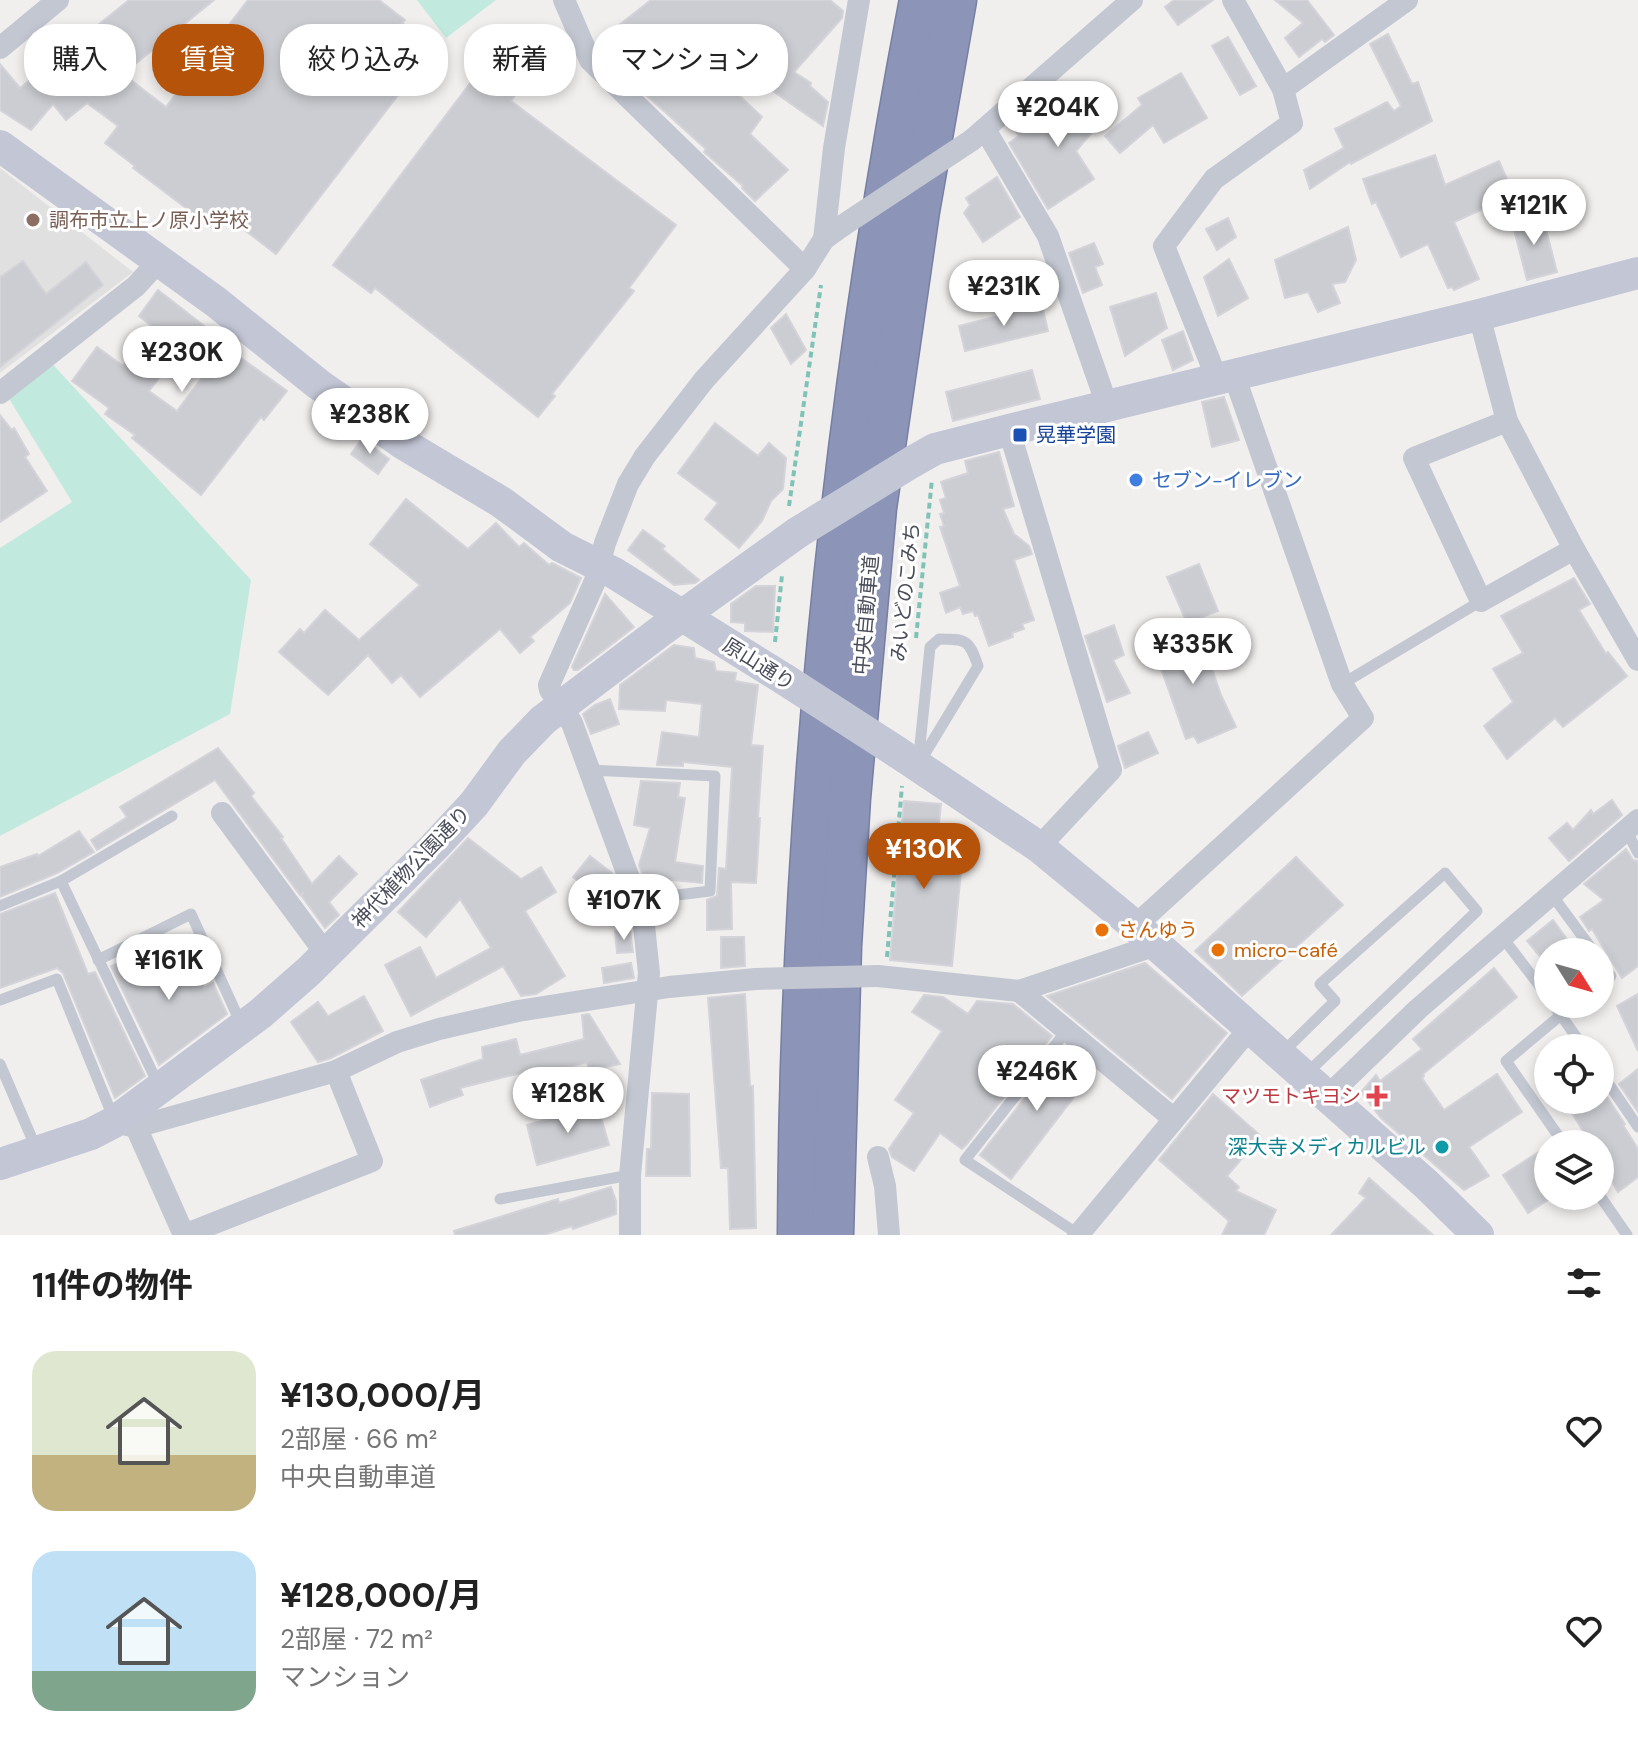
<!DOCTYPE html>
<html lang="ja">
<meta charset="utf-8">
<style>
:root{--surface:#fff;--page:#f2f2f2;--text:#222;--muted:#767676;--accent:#b45309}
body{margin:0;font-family:"DM Sans","Noto Sans JP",sans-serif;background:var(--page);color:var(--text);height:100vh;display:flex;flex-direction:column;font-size:30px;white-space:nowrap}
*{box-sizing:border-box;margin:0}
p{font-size:26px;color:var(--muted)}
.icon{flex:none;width:44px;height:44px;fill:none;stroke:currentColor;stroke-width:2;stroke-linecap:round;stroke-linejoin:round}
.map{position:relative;height:1235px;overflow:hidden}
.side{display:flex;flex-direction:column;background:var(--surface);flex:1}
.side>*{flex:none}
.top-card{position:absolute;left:24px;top:24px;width:800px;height:72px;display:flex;gap:16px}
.needle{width:52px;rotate:127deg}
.tools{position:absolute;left:1534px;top:938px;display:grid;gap:16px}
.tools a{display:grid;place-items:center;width:80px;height:80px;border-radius:50%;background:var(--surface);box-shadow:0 4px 12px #0003;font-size:40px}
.price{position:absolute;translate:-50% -68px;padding:0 18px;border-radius:28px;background:#fff;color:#222;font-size:26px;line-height:52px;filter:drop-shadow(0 2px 4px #0008)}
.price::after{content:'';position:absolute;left:50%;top:48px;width:24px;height:18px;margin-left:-12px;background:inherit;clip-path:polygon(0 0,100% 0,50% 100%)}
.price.on{background:var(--accent);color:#fff}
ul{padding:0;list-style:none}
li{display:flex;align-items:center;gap:24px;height:200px;padding:0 32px}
li span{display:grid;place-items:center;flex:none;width:224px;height:160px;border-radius:24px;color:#555}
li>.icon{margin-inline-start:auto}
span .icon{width:96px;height:96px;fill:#fffc;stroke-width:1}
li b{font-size:34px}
h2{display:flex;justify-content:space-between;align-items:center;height:96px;padding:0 32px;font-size:34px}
.pill{padding:0 28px;border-radius:32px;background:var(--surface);box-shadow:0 4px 12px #0003;font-size:28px;line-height:72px}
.pill.on{background:var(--accent);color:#fff}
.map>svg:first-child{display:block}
.education{fill:#e1e0e0}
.green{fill:#c2e9dd}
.building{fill:#cccdd2;stroke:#d3d3d9;stroke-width:2;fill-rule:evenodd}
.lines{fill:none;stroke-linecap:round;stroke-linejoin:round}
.highway-casing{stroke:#777fa3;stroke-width:43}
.path{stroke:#7ec3b5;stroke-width:4;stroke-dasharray:6 4;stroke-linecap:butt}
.lane{stroke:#c3c7d1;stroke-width:11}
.street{stroke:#c3c7d1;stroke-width:22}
.secondary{stroke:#c3c6d5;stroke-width:32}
.highway{stroke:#8c94b7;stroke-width:40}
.street-bridge{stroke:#c3c7d1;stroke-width:22}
.secondary-bridge{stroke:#c3c6d5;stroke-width:32}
.education-dot{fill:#8d6e63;stroke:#fff;stroke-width:3}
.transit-dot{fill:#1a4fb4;stroke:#fff;stroke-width:3}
.shop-dot{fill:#3f7fe0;stroke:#fff;stroke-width:3}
.food-dot{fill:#e8710a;stroke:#fff;stroke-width:3}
.health-dot{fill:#e0444e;stroke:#fff;stroke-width:3}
.culture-dot{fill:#0f9aa8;stroke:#fff;stroke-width:3}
.labels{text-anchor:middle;stroke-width:6;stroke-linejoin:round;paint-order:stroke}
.education-label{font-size:20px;fill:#785e54;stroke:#fff;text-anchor:start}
.transit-label{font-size:20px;fill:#164399;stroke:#fff;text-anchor:start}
.shop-label{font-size:20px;fill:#366cbe;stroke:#fff;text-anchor:start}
.street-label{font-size:20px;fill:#494d59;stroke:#fff}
.food-label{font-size:20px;fill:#c56008;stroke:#fff;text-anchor:start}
.health-label{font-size:20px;fill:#be3a42;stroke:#fff;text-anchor:end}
.culture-label{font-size:20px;fill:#0d838f;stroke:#fff;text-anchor:end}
</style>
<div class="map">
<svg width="1638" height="1235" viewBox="0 0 1638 1235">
<rect width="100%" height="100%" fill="#f1efee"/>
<!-- education -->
<polygon class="education" points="0,168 133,272 0,373"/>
<!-- green -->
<g class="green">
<polygon points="417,0 496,0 446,38"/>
<polygon points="46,357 251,580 230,714 0,836 0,548 72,502 5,392"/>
</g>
<!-- building -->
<g class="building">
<polygon points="129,0 214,0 123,74 166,107 248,0 379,0 405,20 402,23 435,47 276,254 226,216 215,230 133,168 135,166 105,143 118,126 87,103 66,120 53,104 31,130 0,110 0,64 20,88"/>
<polygon points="651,0 830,0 843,11 842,18 794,72 811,83 810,86 828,102 823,126 767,87 774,78 747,57 727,84 762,117 750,134 788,170 755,201 742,188 743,186 704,152 706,149 644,93 618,53 613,57 600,40"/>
<polygon points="1174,0 1213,0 1178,25 1165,7"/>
<polygon points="1275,0 1307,0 1334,35 1325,42 1322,39 1299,57 1285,38 1303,23"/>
<polygon points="1388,34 1412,84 1418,82 1432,121 1351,164 1350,162 1310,189 1304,170 1344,148 1335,129 1387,102 1394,111 1401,106 1370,44"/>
<polygon points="1228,37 1256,86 1240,95 1212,46"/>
<polygon points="497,61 525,82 511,101 676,225 629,288 634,291 552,394 555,396 538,417 375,288 371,293 333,265 471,82 477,87"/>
<polygon points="1181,73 1207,118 1164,143 1153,125 1120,153 1105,136 1142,105 1138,98"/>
<polygon points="1091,93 1106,116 1076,151 1094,179 1048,209 1009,143 1019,136 1015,130 1054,104 1059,113"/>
<polygon points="1435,155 1445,185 1499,161 1514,195 1454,222 1479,279 1454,290 1452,287 1448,288 1428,244 1401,257 1376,202 1372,204 1363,179"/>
<polygon points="997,177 1020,217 983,242 964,213 970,205 966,198"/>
<polygon points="1542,214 1557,272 1527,280 1512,222"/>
<polygon points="1228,218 1236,237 1217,250 1206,229"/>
<polygon points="1348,227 1356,260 1345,282 1332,284 1340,303 1318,312 1308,292 1285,298 1275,260"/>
<polygon points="1094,243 1103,264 1095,267 1102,285 1083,293 1069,253"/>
<polygon points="1229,259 1248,298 1218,316 1204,277"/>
<polygon points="23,261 46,294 86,262 103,285 0,367 0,277"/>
<path d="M158,290L221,339L219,342L287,391L264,420L261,417L201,495L132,438L135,435L105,414L109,408L72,381L97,347L123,366L153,327L139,316ZM180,351L207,371L177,411L149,391Z"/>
<polygon points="1156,293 1167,328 1125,356 1110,307"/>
<polygon points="1042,305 1048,331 965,351 959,326"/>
<polygon points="786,314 806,350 791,364 771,328"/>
<polygon points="1183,331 1193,360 1173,370 1162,340"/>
<polygon points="1032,370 1040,399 953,421 946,392"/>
<polygon points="1224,397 1239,440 1212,447 1202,402"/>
<polygon points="0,415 12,430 14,428 29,454 25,457 47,491 0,522"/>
<polygon points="715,423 758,456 769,443 786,458 783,489 771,501 762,521 739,548 705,519 718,503 678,473"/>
<polygon points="362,439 389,459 378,474 351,454"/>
<polygon points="999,452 1014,506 1003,509 1014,534 1029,546 1032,554 1014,560 1034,620 1022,624 1024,629 1012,633 1013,637 989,646 978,615 975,616 973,611 963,614 960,607 946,613 940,593 960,586 940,527 944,526 940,514 944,513 940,500 946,498 941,482 968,473 965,461"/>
<polygon points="406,499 468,549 496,523 519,547 524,543 549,565 552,563 581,578 570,603 530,637 534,641 520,653 500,629 420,697 401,675 392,683 368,655 328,695 279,652 300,629 304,633 325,610 359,640 420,585 370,544"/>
<polygon points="643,530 665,546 662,549 699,580 695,583 674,585 628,550"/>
<polygon points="1199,564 1218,611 1187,623 1167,577"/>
<polygon points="1574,578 1590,604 1579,610 1606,654 1608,652 1627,676 1563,727 1555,718 1507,759 1484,726 1513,702 1493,669 1523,653 1501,616"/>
<polygon points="756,586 775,586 773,632 745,631 745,623 731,622 731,604"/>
<polygon points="605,594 634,627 578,670 574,670 572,667"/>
<polygon points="1114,625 1124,655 1113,660 1130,693 1107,702 1085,636"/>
<polygon points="1197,626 1221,695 1236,727 1198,743 1194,736 1186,739 1152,643"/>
<polygon points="674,645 694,648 695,658 714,662 716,671 736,673 735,681 758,685 751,745 763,746 758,818 760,818 756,883 731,882 732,929 707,930 707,900 717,896 719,868 726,869 732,767 683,762 683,766 657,765 662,732 699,737 702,704 666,700 665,711 619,709 620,685"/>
<polygon points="610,699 619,724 591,734 583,714 595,705"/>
<polygon points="1148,732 1158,753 1125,768 1118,746"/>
<polygon points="218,748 254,793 251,796 283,837 281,838 312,884 339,856 357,874 329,902 339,915 325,928 301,895 304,892 300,895 215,780 97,850 91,840 127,817 120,807"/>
<polygon points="641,781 680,783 678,797 685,798 675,862 703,866 702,883 661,879 659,887 646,883 639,865 650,828 634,825"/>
<polygon points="1612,800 1622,815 1569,861 1549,838 1567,823 1573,830 1591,810 1593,814"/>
<polygon points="904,801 941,804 937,843 948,844 945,869 961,871 952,966 890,960"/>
<polygon points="79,831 94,852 57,873 0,897 0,867 37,854 38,856"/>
<polygon points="468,838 521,879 541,867 556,892 525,911 565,976 536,994 521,996 503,966 411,1016 385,965 420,947 436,978 491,948 460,899 426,937 398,912"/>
<polygon points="1626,849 1633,860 1638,861 1638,966 1622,978 1592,929 1589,931 1580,917 1604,900 1584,884"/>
<polygon points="590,856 612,873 621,898 614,908 573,877"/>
<polygon points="1296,857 1343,905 1242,996 1195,951"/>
<polygon points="55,893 88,974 95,972 145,1076 115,1098 63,973 57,968 0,988 0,914"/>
<polygon points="1553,920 1567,939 1552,952 1548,952 1543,960 1527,941"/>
<polygon points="630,930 633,952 617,953 615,931"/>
<polygon points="721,937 744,937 745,966 721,968"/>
<polygon points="145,952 152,971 188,954 204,988 213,983 227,1014 159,1065 111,966"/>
<polygon points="631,963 634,978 604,983 602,968"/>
<polygon points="1145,963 1227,1033 1172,1099 1047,996"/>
<polygon points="1494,968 1517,997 1423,1074 1424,1076 1422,1078 1444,1110 1497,1074 1522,1112 1469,1147 1489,1176 1464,1190 1381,1118 1361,1092 1376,1075 1380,1081 1422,1049 1413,1039"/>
<polygon points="745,994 750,1086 753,1086 756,1228 730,1229 728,1168 721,1168 708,998"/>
<polygon points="1638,994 1638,1051 1617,1006"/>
<polygon points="924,995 943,997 968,1014 977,1001 1013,1004 1052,1036 966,1145 962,1149 940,1133 914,1171 892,1157 889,1149 914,1113 895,1100 942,1031 912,1012"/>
<polygon points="364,996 383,1031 331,1058 318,1062 291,1022 318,1002 328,1016"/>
<polygon points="589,1014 620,1064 589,1070 587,1062 543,1074 542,1068 460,1088 463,1095 430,1107 421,1080 483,1059 482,1047 516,1039 520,1055 584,1039 582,1015"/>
<polygon points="1065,1047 1094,1071 1011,1179 980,1155"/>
<polygon points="1638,1069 1638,1112 1619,1084"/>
<polygon points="652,1093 689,1094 690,1176 646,1176 647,1149 651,1149"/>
<polygon points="1213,1094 1261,1136 1227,1176 1239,1187 1236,1191 1276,1210 1264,1235 1222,1235 1229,1221 1159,1160"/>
<polygon points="1605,1094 1625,1124 1623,1125 1638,1149 1638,1177 1618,1192 1600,1161 1600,1144 1591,1144 1564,1100 1600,1100"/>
<polygon points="598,1106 609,1145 537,1165 527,1125"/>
<polygon points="1548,1146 1548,1200 1528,1213 1503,1175"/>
<polygon points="1369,1178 1433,1235 1331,1235 1366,1198 1359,1193"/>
<polygon points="611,1187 616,1201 616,1214 573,1229 572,1226 544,1235 455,1235 454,1231 558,1199 559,1203"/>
</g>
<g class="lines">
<defs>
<g id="highway">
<path d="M798,1235C800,821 842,407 920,0"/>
<polyline points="833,1235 841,946 850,798 876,508 919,211 956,0"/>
</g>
</defs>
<!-- highway casing -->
<use href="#highway" class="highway-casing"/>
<!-- path -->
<g class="path">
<polyline points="789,506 821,285"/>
<polyline points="916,638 932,479"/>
<polyline points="775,642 782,575"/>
<polyline points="887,957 902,786"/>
</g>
<!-- lane -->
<g class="lane">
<path d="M939,639C967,639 969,640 978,666L918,765L930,647Z"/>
<polyline points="1342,684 1481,601"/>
<polyline points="590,770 715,776 710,891 637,900"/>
<polyline points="1626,830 1638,853"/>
<polyline points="61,881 158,1084"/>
<polyline points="1552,895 1594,952"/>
<polyline points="0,906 61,881 172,816"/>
<polyline points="1503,938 1548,997"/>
<polyline points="98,960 191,914 242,1026"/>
<polyline points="1600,961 1611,976 1600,984"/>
<polyline points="0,1000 57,979 113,1117"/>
<polyline points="1553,1004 1584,1048"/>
<polyline points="1067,1030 965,1160 1078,1234"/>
<polyline points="1283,1052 1335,1001 1320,984 1445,873 1477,911 1305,1075"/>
<polyline points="0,1064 36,1148"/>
<polyline points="1600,1071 1638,1127"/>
<polyline points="1564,1144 1506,1061 1574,1004"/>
<polyline points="1600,1196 1627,1235"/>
<polyline points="500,1199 630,1175"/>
</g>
<!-- street -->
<g class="street">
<polyline points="564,0 590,60 805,269"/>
<polyline points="0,48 58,0"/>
<polyline points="1283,89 1407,0"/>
<polyline points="986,131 1048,236 1107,405"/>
<polyline points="973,139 1132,0"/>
<polyline points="824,239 834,148 859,0"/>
<polyline points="1479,315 1507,421 1574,549 1638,660"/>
<polyline points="1217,379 1164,246 1214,179 1292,123 1283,89 1233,0"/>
<polyline points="0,393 136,286 158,262"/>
<polyline points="1507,421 1414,458 1481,601 1574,549"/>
<polyline points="1009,430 1111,770 1039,847"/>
<polyline points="222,813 326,954"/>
<polyline points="1135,926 1363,718 1342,684 1234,375"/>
<polyline points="878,976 1019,991 1156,945"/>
<polyline points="1019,991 1174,1119"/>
<polyline points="1327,1097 1418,1009 1638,820"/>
<polyline points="114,1122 136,1127 336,1071 397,1042 439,1029 518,1011 669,987 756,979"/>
<polyline points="136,1127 184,1235"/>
<polyline points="878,1157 885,1186 889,1235"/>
<polyline points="184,1235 372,1161 336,1071"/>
<polyline points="630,1235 630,1175 649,973 644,926 637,900 572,723 550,690 549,685 595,581 605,543 628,484 645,456 704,380 805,269 824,239 842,226"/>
<polyline points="1078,1235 1249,1029"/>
</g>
<!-- secondary -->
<g class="secondary">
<polyline points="0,146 216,302 318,384 402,443 501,502 562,547 614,573 784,679"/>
<polyline points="912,462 935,449 1009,430 1479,315 1638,273"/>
<polyline points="897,752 1039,847 1135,926 1426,1184 1478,1235"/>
<polyline points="0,1164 91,1134 114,1122 260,1014 309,971 434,847 474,804 512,752 543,720 662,630 797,533"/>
</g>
<!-- highway -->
<use href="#highway" class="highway"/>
<!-- street-bridge -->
<g class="street-bridge">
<polyline points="842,226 972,140"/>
<polyline points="756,979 878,976"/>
</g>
<!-- secondary-bridge -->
<g class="secondary-bridge">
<polyline points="797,533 912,462"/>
<polyline points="784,679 897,752"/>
</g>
</g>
<!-- markers -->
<circle class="education-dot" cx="33" cy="220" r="8"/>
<rect class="transit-dot" x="1012" y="427" width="16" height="16" rx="4"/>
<circle class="shop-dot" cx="1136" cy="480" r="8"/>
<g class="food-dot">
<circle cx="1102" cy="930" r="8"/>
<circle cx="1218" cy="950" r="8"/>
</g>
<path class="health-dot" d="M1373 1084h8v8h8v8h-8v8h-8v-8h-8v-8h8z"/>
<circle class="culture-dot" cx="1442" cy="1147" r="8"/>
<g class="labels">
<!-- education labels -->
<g class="education-label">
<text x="49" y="227">調布市立上ノ原小学校</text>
</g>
<!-- transit labels -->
<g class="transit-label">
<text x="1036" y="442">晃華学園</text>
</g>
<!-- shop labels -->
<g class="shop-label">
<text x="1152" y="487">セブン-イレブン</text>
</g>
<!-- street labels -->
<g class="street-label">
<text transform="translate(905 592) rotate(-84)" y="7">みいどのこみち</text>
<text transform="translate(866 615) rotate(-85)" y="7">中央自動車道</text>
<text transform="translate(759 664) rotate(32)" y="7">原山通り</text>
<text transform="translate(411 867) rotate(-46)" y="7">神代植物公園通り</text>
</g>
<!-- food labels -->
<g class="food-label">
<text x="1118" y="937">さんゆう</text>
<text x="1234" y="957">micro-café</text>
</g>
<!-- health labels -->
<g class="health-label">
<text x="1361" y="1103">マツモトキヨシ</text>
</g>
<!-- culture labels -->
<g class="culture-label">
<text x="1426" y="1154">深大寺メディカルビル</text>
</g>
</g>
</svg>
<div class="tools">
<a><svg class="needle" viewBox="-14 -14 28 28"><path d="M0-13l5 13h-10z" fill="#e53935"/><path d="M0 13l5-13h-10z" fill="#767676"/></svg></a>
<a><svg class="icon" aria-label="locate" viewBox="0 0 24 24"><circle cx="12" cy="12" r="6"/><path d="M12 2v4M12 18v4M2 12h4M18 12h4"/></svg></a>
<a><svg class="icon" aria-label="layers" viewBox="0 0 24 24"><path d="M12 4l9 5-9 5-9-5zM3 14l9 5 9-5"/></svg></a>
</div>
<b class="price" style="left:1058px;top:149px">¥204K</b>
<b class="price" style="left:1534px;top:247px">¥121K</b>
<b class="price" style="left:1004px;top:328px">¥231K</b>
<b class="price" style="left:182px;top:394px">¥230K</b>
<b class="price" style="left:370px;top:456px">¥238K</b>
<b class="price" style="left:1193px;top:686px">¥335K</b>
<b class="price on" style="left:924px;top:891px">¥130K</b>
<b class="price" style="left:624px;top:942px">¥107K</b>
<b class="price" style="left:169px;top:1002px">¥161K</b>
<b class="price" style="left:1037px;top:1113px">¥246K</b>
<b class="price" style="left:568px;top:1135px">¥128K</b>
<div class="top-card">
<a class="pill">購入</a>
<a class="pill on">賃貸</a>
<a class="pill">絞り込み</a>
<a class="pill">新着</a>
<a class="pill">マンション</a>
</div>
</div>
<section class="side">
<h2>11件の物件<svg class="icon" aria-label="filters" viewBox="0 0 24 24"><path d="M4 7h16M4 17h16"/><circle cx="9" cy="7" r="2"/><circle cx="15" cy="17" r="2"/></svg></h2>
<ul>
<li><span style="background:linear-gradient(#dfe7d0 65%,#c2b280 0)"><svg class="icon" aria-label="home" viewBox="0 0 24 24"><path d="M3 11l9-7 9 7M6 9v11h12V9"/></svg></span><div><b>¥130,000/月</b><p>2部屋 · 66 m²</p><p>中央自動車道</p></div><svg class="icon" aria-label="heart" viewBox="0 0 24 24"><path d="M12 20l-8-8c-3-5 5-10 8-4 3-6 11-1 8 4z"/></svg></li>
<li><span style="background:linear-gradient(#bfe0f5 75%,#7fa58c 0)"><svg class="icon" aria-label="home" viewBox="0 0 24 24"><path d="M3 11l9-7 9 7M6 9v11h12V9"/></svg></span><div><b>¥128,000/月</b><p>2部屋 · 72 m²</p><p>マンション</p></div><svg class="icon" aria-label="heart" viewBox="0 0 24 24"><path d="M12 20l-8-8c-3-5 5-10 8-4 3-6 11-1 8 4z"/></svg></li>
</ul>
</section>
